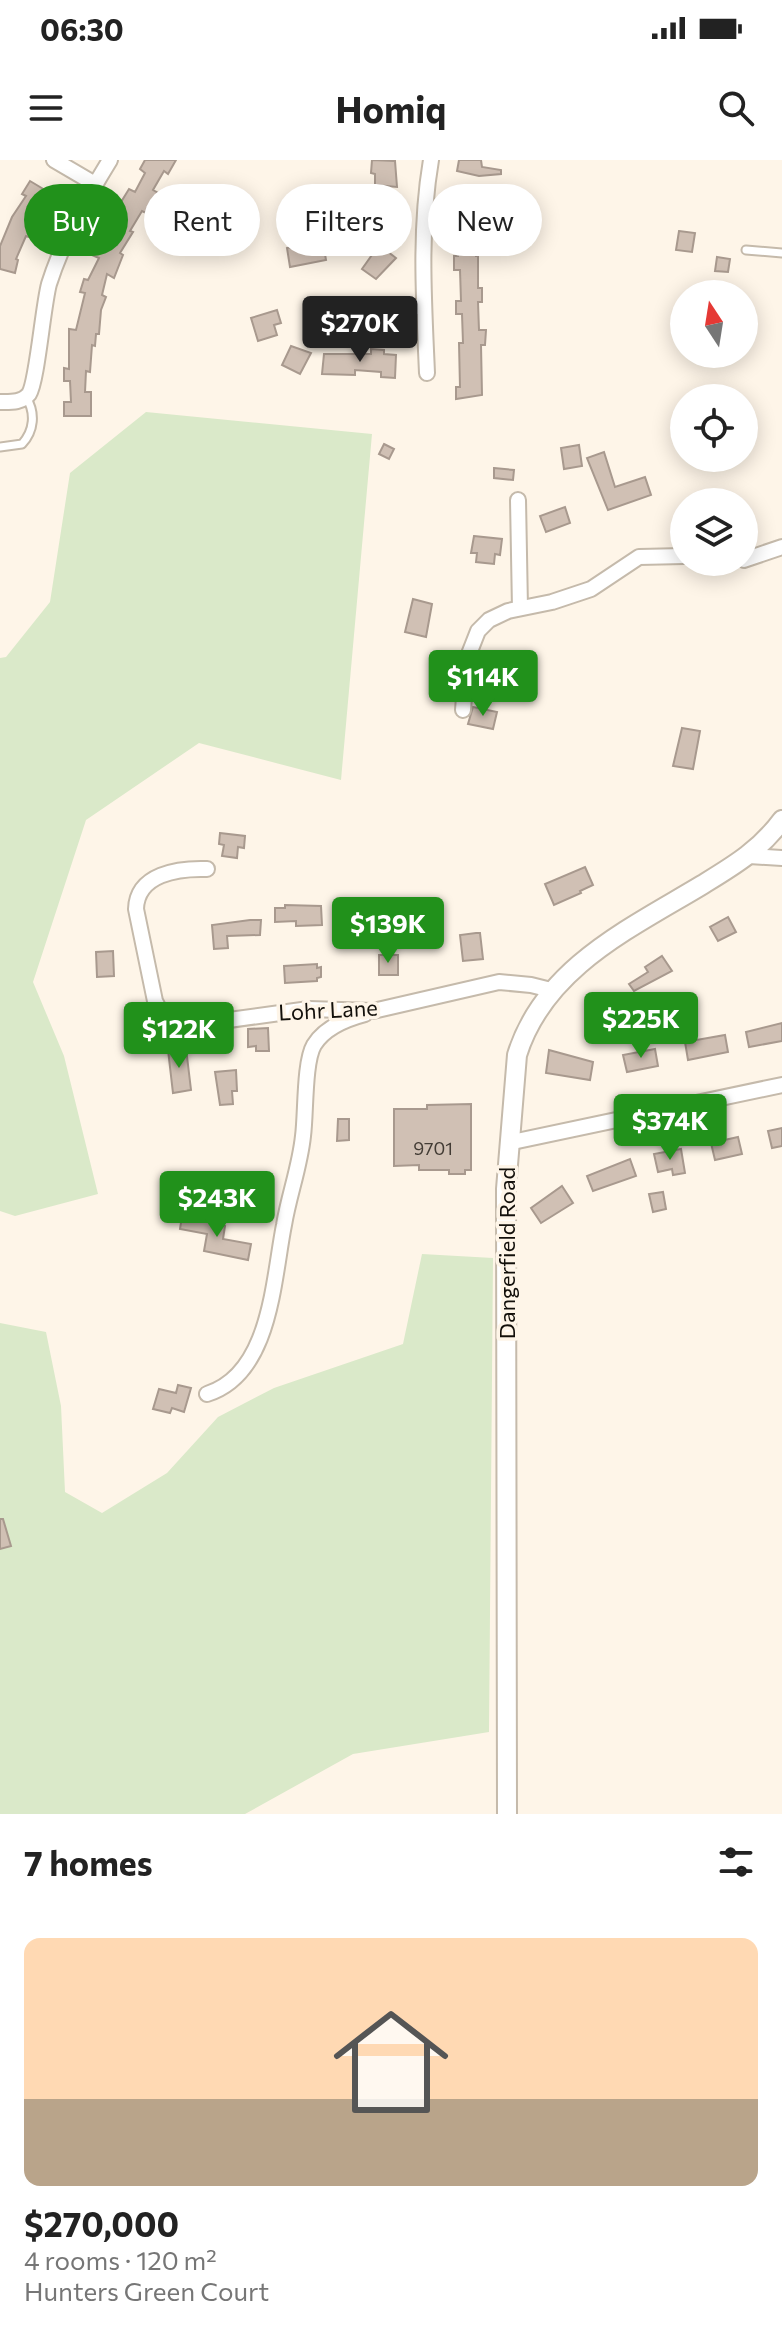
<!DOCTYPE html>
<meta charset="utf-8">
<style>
:root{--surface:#fff;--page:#f2f2f2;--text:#222;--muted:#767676;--line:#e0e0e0;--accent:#21911b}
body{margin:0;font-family:Commissioner,sans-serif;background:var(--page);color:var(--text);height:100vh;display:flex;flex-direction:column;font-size:30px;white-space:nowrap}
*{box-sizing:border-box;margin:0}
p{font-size:26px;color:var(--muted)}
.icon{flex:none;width:44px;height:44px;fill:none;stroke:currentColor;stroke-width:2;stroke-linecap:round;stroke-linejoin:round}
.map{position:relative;height:1654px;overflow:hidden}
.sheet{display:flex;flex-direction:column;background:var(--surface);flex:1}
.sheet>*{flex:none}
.top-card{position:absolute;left:24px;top:24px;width:734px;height:72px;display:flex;gap:16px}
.needle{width:52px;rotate:348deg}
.buttons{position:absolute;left:670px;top:120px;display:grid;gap:16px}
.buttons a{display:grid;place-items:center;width:88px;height:88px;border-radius:50%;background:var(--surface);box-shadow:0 4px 20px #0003;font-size:40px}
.price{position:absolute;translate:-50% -68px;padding:0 18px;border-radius:8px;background:var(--accent);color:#fff;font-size:26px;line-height:52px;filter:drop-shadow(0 2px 4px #0008)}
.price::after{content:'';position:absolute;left:50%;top:48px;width:24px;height:18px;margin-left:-12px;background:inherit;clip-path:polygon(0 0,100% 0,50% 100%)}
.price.active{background:#222;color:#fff}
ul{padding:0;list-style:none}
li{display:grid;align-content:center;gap:16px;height:424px;padding:0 24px}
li+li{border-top:2px solid var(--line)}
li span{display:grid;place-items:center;height:248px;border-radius:16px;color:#555}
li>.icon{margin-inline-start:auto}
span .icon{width:144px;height:144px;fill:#fffc;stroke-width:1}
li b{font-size:34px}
h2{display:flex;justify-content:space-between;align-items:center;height:96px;padding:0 24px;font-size:34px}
.pill{padding:0 28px;border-radius:36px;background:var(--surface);box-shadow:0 4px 20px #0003;font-size:28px;line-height:72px}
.pill.active{background:var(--accent);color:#fff}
.status{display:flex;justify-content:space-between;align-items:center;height:56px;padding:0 40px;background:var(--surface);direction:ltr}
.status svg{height:22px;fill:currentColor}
header{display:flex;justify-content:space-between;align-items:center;height:104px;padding:0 24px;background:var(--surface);font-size:36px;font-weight:700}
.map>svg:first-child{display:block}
.green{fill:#dae9c9}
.building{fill:#d0c0b4;stroke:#a8998e;stroke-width:2}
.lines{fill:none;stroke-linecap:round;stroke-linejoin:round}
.lane-casing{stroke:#c5baab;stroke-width:11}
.street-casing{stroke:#c5baab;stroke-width:18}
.secondary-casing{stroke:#c5baab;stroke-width:22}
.lane{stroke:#fff;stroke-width:7}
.street{stroke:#fff;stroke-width:14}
.secondary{stroke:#fff;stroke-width:18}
.labels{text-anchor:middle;stroke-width:7;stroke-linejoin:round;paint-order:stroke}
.number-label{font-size:18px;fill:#423b34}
.street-label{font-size:22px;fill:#120f0a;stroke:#fef5e8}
</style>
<div class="status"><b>06:30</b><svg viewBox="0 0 49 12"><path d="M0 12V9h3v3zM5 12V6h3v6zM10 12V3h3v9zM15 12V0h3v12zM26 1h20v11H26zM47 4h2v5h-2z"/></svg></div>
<header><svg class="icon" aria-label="menu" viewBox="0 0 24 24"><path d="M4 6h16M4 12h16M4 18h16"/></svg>Homiq<svg class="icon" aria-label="search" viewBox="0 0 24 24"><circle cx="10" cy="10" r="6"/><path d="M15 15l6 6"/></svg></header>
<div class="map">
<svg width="782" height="1654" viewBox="0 0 782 1654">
<rect width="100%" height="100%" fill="#fef5e8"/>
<!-- green -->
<g class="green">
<polygon points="146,252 372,274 341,620 199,583 86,660 33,822 64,896 98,1034 15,1056 0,1051 0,498 6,497 50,442 70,313"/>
<polygon points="422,1094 493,1098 489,1572 353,1594 245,1654 0,1654 0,1163 46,1172 61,1246 65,1332 102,1353 167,1313 218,1257 274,1228 403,1184"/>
</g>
<!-- building -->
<g class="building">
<polygon points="145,0 176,0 168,14 164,11 153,30 160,34 154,45 152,43 146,53 142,51 130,71 133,72 120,93 123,95 114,118 107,114 102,135 106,137 101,150 99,174 96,174 95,186 92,185 90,212 86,211 85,232 91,232 91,256 64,256 64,242 71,242 70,221 64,221 64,208 69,209 69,169 76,170 85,133 80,132 84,119 88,120 99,98 92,95 114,63 110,60 129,29 135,32 145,13 140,9"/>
<polygon points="372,0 395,1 397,27 375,25 375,14 371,13"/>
<polygon points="459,0 481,0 482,7 501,10 501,14 479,16 457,11"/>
<polygon points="30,21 50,33 43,44 45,46 29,77 26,76 16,99 18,100 15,113 0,109 0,86 12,57 26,36 22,34"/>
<polygon points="458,40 480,40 480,54 475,55 476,96 478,96 478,128 482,128 482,142 478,142 479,170 486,170 485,185 481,185 482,235 456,239 456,227 460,227 459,183 463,183 462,154 456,154 456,141 461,141 460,110 454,110 454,96 458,96 458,66 454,66 453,53 459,53"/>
<polygon points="368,47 388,47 388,58 396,58 396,71 368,71"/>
<polygon points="679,71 695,73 692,92 676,90"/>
<polygon points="333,80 335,95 325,94 326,100 290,107 287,88"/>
<polygon points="379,85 396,98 376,119 362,109"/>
<polygon points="717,97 730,99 728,112 715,111"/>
<polygon points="277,150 281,163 274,165 277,175 258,181 251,158"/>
<polygon points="291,186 311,193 300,214 282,205"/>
<polygon points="371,189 384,190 384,194 396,195 395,218 381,217 381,212 355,210 355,215 322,214 324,194 371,194"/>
<polygon points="384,284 394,289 389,299 379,294"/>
<polygon points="579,285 582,306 564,309 561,288"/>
<polygon points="604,292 615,327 645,317 651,335 608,350 587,298"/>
<polygon points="494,308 514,310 513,320 494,318"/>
<polygon points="565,347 570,363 546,372 540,356"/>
<polygon points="474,376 502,379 500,395 495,394 494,404 476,402 477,393 471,393"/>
<polygon points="413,439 432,444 426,477 405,472"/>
<polygon points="473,547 497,552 493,569 468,564"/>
<polygon points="682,568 700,571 693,609 673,606"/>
<polygon points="220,673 245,676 244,688 238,687 237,698 222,696 224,685 219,684"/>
<polygon points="585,707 593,725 580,731 581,733 554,745 545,724"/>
<polygon points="285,745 321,746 322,765 296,766 296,761 275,762 275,748 285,748"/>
<polygon points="728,757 736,772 718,781 710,767"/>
<polygon points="250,760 261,760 260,775 227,776 228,788 214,789 212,765"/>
<polygon points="476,773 480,773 483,799 463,801 460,775"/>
<polygon points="113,791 114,816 97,817 96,792"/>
<rect x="379" y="795" width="19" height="20"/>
<polygon points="662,796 672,811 634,831 629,824 648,812 645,807"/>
<polygon points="317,804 317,808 321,807 321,817 317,818 317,821 285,823 284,806"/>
<polygon points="782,863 782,881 749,887 746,872"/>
<polygon points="268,868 269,891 256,891 256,886 248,887 248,869"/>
<polygon points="725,875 728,892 688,900 685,882"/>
<polygon points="186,888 191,930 173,933 168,890"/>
<polygon points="655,889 658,906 627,912 623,895"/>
<polygon points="549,890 593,902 590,920 546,913"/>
<polygon points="236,910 237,931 232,931 233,944 220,945 215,912"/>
<polygon points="471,944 471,1010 465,1010 465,1014 449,1014 449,1010 419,1010 419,1005 394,1006 394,949 427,949 427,945"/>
<polygon points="338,959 349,959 349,980 337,981"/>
<polygon points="782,968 782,986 772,988 768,971"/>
<polygon points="738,977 742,994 715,1000 711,983"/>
<polygon points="681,989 685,1013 673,1015 672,1009 658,1012 654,994"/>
<polygon points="630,999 636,1016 593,1031 587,1016"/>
<polygon points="562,1026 573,1043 541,1063 531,1048"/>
<polygon points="663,1032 666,1049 653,1052 649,1034"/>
<polygon points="182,1056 225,1066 223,1079 251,1084 248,1100 204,1091 207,1074 180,1069"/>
<polygon points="178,1225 191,1228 184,1252 172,1248 170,1253 153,1249 159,1229 176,1233"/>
<polygon points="0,1359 3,1359 11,1386 0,1389"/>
</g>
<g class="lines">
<defs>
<g id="lane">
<polyline points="746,90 782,93"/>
<path d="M0,287L22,284C34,271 36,253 26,237"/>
</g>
<g id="street">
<polyline points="54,0 95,24"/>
<polyline points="318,146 424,147"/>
<path d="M427,213C424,143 419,70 431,0"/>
<path d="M0,242C10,242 22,243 29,234C37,222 43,146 49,124C63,80 86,39 110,0"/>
<polyline points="518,340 520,448"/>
<polyline points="744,400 782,387"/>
<polyline points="463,550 467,499 478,471 489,460 508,451 552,442 591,429 639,397 684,396"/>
<polyline points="749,696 782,698"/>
<path d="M207,709C178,708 137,714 136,749L155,841C166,865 175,866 200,864L309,849L373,851L499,822L531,825L551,830"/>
<polyline points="508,983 782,925"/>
<path d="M207,1234C271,1214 273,1120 284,1065C289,1035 300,1006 303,976C306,954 304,902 314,885C325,867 346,859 365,854"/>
</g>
<path id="secondary" d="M507,1654L506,1029L517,895C544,808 629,769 702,725C733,706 759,691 782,660"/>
</defs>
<!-- lane casing -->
<use href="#lane" class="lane-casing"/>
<!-- street casing -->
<use href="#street" class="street-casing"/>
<!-- secondary casing -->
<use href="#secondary" class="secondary-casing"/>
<!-- lane -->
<use href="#lane" class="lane"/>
<!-- street -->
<use href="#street" class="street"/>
<!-- secondary -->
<use href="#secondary" class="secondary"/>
</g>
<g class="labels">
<!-- number labels -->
<g class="number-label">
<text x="433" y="995">9701</text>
</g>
<!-- street labels -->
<g class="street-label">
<text transform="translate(328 850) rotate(-3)" y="8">Lohr Lane</text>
<text transform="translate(507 1093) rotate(-90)" y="8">Dangerfield Road</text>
</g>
</g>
</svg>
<div class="buttons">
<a><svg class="needle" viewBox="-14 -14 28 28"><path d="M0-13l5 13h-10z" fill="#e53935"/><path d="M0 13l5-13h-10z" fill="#767676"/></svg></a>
<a><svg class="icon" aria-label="locate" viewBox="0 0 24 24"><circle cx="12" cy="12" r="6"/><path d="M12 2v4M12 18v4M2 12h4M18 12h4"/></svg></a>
<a><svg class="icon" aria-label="layers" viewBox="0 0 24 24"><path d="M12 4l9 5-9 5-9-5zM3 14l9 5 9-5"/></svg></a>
</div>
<b class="price active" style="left:360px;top:204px">$270K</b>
<b class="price" style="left:483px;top:558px">$114K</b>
<b class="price" style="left:388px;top:805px">$139K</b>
<b class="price" style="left:641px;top:900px">$225K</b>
<b class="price" style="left:179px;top:910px">$122K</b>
<b class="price" style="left:670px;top:1002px">$374K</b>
<b class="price" style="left:217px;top:1079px">$243K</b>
<div class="top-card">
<a class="pill active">Buy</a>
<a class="pill">Rent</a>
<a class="pill">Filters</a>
<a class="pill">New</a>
</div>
</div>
<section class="sheet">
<h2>7 homes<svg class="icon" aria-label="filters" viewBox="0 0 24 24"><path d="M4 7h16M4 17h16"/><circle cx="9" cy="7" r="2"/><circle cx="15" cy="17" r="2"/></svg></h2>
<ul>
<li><span style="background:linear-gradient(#ffd9b3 65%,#b9a48a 0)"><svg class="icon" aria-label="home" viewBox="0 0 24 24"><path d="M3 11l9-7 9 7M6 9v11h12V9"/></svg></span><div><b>$270,000</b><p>4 rooms · 120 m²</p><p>Hunters Green Court</p></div></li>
</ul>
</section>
